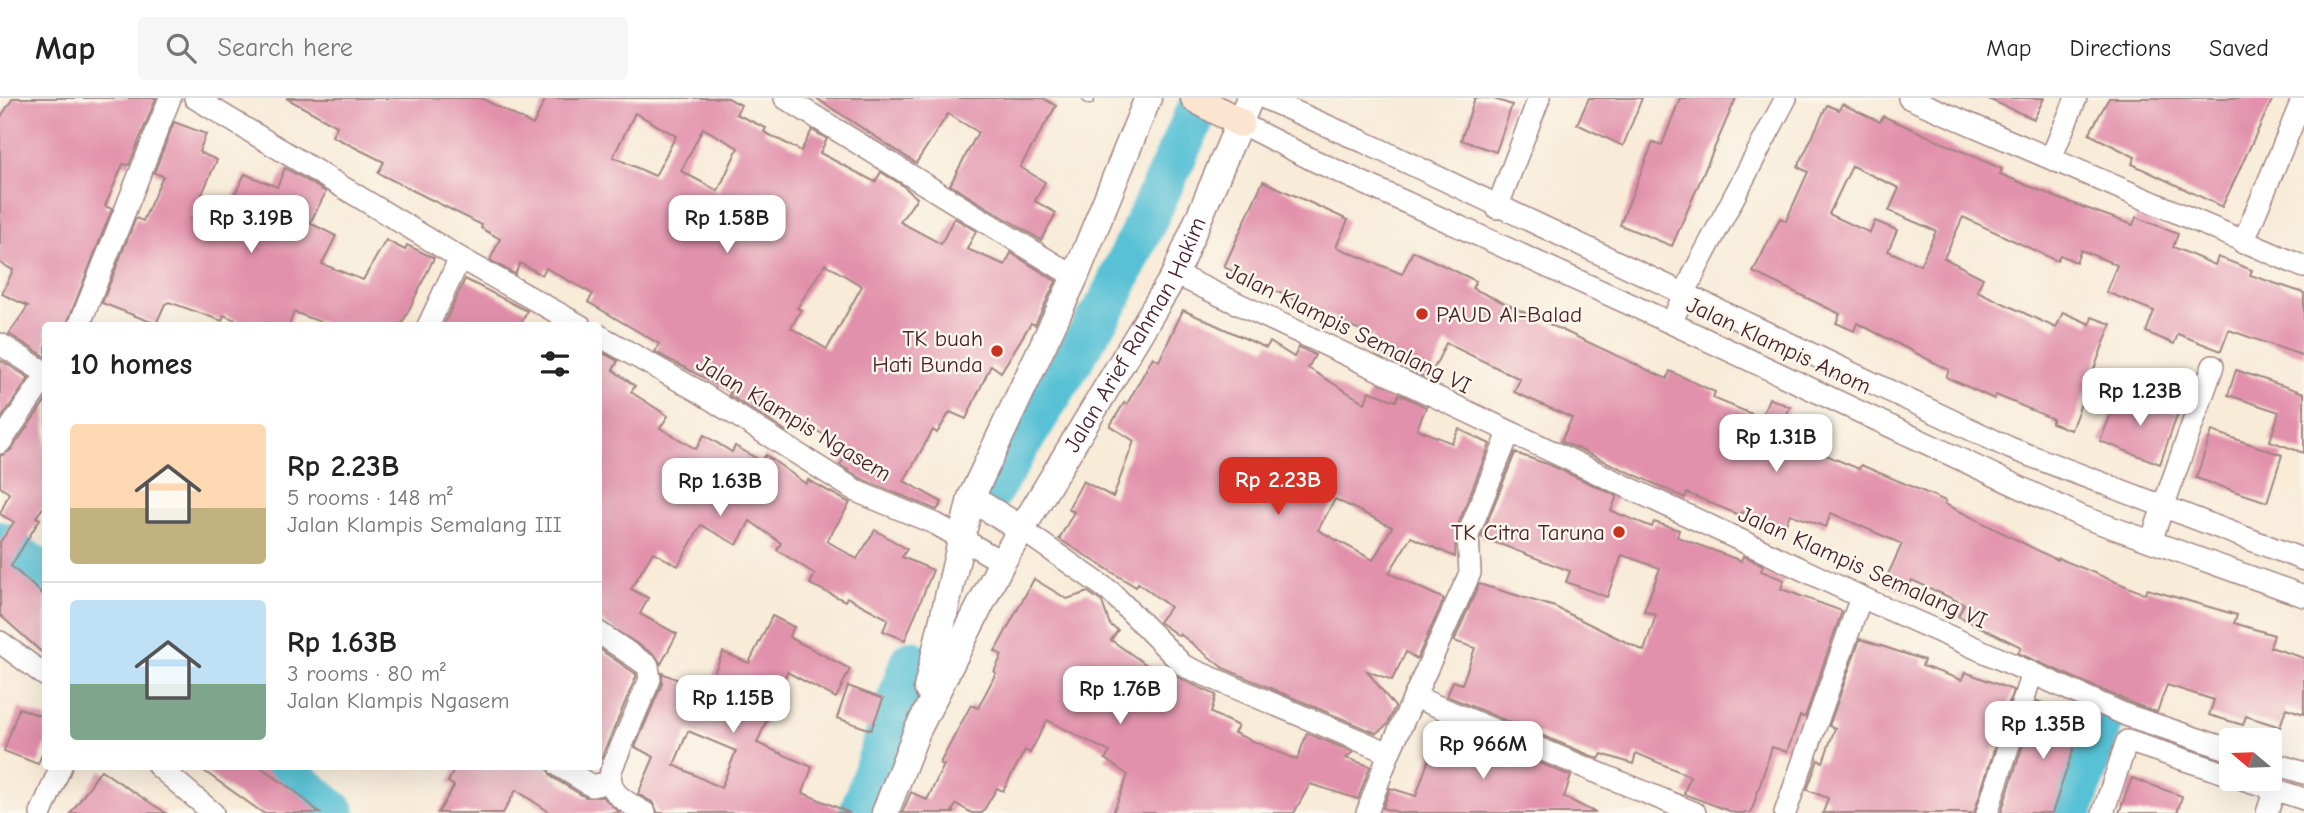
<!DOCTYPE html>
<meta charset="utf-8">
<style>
:root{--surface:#fff;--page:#f6f6f6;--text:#222;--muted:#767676;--line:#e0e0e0;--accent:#d93025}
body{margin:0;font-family:"Comic Neue",sans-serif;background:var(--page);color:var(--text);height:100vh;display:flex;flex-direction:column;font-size:26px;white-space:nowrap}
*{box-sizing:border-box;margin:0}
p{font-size:23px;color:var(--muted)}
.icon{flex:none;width:38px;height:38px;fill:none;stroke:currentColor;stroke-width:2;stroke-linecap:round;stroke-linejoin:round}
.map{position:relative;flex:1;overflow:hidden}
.panel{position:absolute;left:42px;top:224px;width:560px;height:448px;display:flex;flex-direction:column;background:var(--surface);border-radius:7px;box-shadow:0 7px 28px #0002}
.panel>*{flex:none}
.needle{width:46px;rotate:289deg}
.controls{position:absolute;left:2219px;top:630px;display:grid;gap:14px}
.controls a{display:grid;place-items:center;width:63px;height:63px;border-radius:7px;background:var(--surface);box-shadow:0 7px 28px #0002;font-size:35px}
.price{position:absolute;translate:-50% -60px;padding:0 16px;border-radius:14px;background:#fff;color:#222;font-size:23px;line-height:46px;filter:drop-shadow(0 2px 4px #0008)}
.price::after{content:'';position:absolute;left:50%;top:42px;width:21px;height:16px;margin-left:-10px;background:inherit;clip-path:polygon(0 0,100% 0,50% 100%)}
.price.current{background:var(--accent);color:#fff}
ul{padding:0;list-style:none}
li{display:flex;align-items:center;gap:21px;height:175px;padding:0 28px}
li+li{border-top:2px solid var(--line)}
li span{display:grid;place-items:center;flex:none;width:196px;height:140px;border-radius:7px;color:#555}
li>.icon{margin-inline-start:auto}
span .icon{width:84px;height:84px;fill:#fffc;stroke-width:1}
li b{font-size:30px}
h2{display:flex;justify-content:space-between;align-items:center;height:84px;padding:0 28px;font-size:30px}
header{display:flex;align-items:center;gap:42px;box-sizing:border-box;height:98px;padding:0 35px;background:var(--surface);border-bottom:2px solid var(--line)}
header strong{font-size:33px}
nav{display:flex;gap:38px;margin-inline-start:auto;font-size:24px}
.search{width:490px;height:63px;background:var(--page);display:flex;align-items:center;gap:18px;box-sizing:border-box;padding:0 24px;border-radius:7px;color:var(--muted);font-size:26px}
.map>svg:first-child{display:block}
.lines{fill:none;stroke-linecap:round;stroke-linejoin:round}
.river{stroke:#59c1d5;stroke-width:42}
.building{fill:#e291ac;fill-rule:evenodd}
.service-casing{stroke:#a18582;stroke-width:13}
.minor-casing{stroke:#a18582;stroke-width:24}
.tertiary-casing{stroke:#a18582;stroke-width:29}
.secondary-casing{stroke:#a18582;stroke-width:31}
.service{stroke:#fff;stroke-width:10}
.minor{stroke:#fff;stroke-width:21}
.tertiary{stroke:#fff;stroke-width:26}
.secondary{stroke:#fce5d0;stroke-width:28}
.poi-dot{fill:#c8321e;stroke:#fbf7ec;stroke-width:2.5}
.labels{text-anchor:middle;stroke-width:5;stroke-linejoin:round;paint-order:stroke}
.poi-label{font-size:23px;fill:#4a1f2b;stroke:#fbf7ec;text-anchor:end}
.street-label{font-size:23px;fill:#4a1f2b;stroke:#fbf7ec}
</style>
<header>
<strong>Map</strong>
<div class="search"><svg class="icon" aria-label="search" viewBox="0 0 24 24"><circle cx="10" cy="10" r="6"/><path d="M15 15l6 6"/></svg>Search here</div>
<nav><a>Map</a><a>Directions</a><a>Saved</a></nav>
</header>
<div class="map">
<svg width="2304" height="715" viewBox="0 0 2304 715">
<rect width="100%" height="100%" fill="#fbf7ec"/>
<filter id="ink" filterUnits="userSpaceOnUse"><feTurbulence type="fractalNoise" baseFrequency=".0143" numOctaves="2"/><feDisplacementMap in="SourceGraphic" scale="14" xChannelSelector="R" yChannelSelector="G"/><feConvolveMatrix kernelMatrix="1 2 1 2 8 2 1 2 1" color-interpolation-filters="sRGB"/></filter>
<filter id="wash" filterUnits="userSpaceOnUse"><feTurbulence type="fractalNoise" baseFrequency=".00686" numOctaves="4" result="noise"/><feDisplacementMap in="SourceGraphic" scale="28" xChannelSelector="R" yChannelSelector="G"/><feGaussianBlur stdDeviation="1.57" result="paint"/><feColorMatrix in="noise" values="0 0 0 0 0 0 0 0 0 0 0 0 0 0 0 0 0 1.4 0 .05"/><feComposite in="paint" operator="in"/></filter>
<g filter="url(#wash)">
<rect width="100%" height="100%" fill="#f8ebd8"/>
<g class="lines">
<!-- river -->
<g class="river">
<polyline points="985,403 1108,205 1203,0"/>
<polyline points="0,444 46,477"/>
<polyline points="280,668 335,715"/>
<polyline points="860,715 911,563"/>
<polyline points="2072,715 2101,626"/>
</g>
</g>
<g id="blocks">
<!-- building -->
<g class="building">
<polygon points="13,0 156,0 129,67 123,66 105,108 112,111 66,228 46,228 46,259 9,236 28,208 2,196 13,172 0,165 0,20"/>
<path d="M286,0H481L533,27L546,0H728L741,7L736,16L766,30L764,34L801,53L812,32L827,41L820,55L875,84L881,74L902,87L917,100L900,124L941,146L954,120L976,133L967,151L1005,167L1011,155L1056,183L1035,227L1031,225L1001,274L991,267L966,321L950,314L937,335L933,332L904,383L942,404L937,412L864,382L840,367L849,353L799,321L789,335L729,297L731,294L655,254L659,246L588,204L593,196L546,170L542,177L520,165L515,176L490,162L500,141L481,130L482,127L378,75L384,64L332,38L337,28ZM635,15L676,38L655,78L613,59ZM703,30L738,50L718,93L681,73ZM825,166L862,188L827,251L791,230L801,212L797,210Z"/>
<polygon points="816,0 1043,0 1056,8 1020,69 1045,84 1035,103 1056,115 1041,142 950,87 978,34 948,16 916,65"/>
<polygon points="1475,0 1491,0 1512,7 1496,54 1461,42"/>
<polygon points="1589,0 1642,0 1623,48 1577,26"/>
<polygon points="1680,0 1736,0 1672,148 1620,127 1653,44 1662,47"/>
<polygon points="1986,0 2044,0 2034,21"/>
<polygon points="2109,0 2273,0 2222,109 2132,66 2135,59 2089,36"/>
<path d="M1842,6L1880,24L1883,18L2002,71L2000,76L2058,100L2133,127L2136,119L2178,136L2173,149L2215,167L2218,159L2252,172L2250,177L2304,195V258L2229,232L2221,253L2178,236L2174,246L2146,234L2154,213L2106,194L2117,167L2081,152L2076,164L2060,157L2057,163L1963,119L1944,160L1983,180L1977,193L2056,230L2063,214L2090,226L2092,219L2111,226L2071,332L2051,325L2053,321L1996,297L1994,301L1946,279L1949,272L1857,225L1854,233L1836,225L1840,216L1753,174L1780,120L1786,123L1808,74L1798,69L1827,7L1839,12ZM1852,68L1899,90L1889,113L1936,133L1920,167L1888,153L1897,132L1875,123L1870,135L1829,116Z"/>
<polygon points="174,24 206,36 199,54 217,62 191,121 216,133 245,76 277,89 285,70 326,94 310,125 336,138 322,166 363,182 386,142 405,152 407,147 434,160 401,228 331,228 294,214 289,228 249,228 224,217 222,223 169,204 165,206 156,226 102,205 136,120 143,123 163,78 154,75"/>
<polygon points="1263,83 1348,122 1336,149 1402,176 1413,153 1476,183 1472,190 1667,281 1670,273 1715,294 1713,300 1761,320 1769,300 1790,309 1778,337 1859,371 1861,367 1946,403 1945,406 2057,462 2058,460 2145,496 2147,491 2237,517 2234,525 2274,537 2270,549 2304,560 2304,616 2286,610 2280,629 2246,618 2243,627 2209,617 2214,602 2167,587 2157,614 2134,606 2018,555 2021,549 1958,518 1964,506 1912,482 1906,495 1884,485 1902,446 1831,415 1826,429 1790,416 1784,430 1741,414 1739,417 1687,395 1685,400 1561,343 1572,320 1514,294 1520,281 1446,245 1429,281 1409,272 1410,269 1368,249 1373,238 1224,169"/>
<polygon points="465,181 527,213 520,228 443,228"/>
<path d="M1183,212L1266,250L1270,244L1294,259L1299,249L1315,257L1308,270L1365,305L1369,293L1396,303L1399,296L1426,309L1417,331L1452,345L1459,331L1490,346L1456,432L1455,459L1411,439L1389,475L1444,501L1417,561L1406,554L1392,582L1367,573L1395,609L1387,627L1376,635L1223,570L1180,536L1179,538L1159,524L1170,509L1138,485L1136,489L1059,441L1074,414L1068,411L1083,383L1113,399L1134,343L1110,328L1124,305L1127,306L1153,259L1159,263ZM1335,401L1392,429L1373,462L1318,432Z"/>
<polygon points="598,252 618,263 613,272 635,288 631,294 668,318 660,330 696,351 704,337 732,354 735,348 761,363 766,357 806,386 808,382 850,405 827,443 857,461 875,432 907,451 902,459 933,472 905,542 883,533 888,521 847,499 845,503 810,486 815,476 777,452 781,445 750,423 737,447 701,427 678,468 653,454 631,491 648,500 640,516 677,536 661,566 655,557 598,521"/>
<polygon points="2,263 29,280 0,322 0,266"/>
<polygon points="2236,272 2304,295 2304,355 2270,343 2279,314 2228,297"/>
<polygon points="2120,294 2178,315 2160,366 2100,343"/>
<polygon points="46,302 46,406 36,419 40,421 11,468 46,499 46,558 0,517 0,444 14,424 0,416 9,395 0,389 0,358 11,352"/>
<polygon points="2212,333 2282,357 2267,404 2196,380"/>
<polygon points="1515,355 1550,367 1617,398 1611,413 1652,429 1654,424 1679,432 1677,439 1741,463 1743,458 1763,467 1761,473 1784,482 1781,491 1842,513 1805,619 1800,618 1787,654 1772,649 1751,715 1735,715 1684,696 1690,678 1636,655 1633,666 1602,656 1599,661 1447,598 1453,583 1462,586 1475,550 1454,543 1479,486 1555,509 1644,553 1656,517 1644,513 1660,470 1622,457 1607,499 1566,484 1570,473 1481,439"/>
<polygon points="1034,481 1067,501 1088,494 1102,504 1110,527 1118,532 1111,542 1164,579 1166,574 1216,597 1211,615 1238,628 1234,635 1297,662 1307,635 1353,654 1346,660 1370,668 1358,701 1310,686 1294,715 1113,715 1128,677 1105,661 1110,654 1047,622 1030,655 1025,652 1003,693 997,690 982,715 972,715 956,706 952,714 955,715 902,715 911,694 927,702 944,667 940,665 971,607 978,610 996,575 994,574 1002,557 995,553"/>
<path d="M772,518L794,529L789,539L850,571L836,600L787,574L757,645L812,669L803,695L850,715H658L652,704L638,696L654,659L635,649L662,586V575L706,594L723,554L749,565ZM688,633L736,653L721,690L674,667Z"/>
<polygon points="1860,541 1924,562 1922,568 1962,582 1965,574 2013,592 1974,715 1823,715 1828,700 1807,692 1818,662 1823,664 1835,630 1829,628"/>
<polygon points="598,550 636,576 636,579 598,668"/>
<polygon points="848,588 883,601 871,632 837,620"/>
<polygon points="2037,603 2084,620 2052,715 2001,715"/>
<polygon points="19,610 46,620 46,646 38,666 4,653"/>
<polygon points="1438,623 1571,678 1564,699 1596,715 1401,715 1383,710 1390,690 1416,698 1436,640 1432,638"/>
<polygon points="197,668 259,668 296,694 320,715 263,715"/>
<polygon points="456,668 546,668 552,679 585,699 603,699 620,715 551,715 516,692 503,715 438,715 454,688 448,684"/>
<polygon points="101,672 126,689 166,715 71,715"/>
<polygon points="2132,680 2182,698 2177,715 2119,715"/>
</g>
</g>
</g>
<g filter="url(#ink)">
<use href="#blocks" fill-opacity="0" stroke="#a18582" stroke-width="2"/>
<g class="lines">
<defs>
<polyline id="service" points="1088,0 1089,1"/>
<g id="minor">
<polyline points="195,0 460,160 581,228"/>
<polyline points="785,0 1075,179"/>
<polyline points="1264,0 1364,44 2010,350 2304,462"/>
<polyline points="1909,0 2304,169"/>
<polyline points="1240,25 1313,62 1671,225 2083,419 2304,498"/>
<polyline points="2051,60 2076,0"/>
<polyline points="1497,110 1539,0"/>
<polyline points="2243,145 2303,0"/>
<polyline points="1175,176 1861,499 2126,617 2231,652"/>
<polyline points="1671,225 1696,171 1786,0"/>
<polyline points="79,228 170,0"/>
<polyline points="428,228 460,160"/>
<polyline points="598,237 698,293 858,394 936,426 1002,464"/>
<polyline points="0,246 46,275"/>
<polyline points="0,345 46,278"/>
<polyline points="1021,431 1111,494 1184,568 1389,655"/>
<polyline points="2151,443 2213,268"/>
<path d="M598,534L648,568L650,581L611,672C607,697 626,703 645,715"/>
<polyline points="0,544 46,578"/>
<polyline points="1415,599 1695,715"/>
<polyline points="2270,664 2304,675"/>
<polyline points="158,668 213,715"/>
<polyline points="559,668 592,688 609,684"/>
<polyline points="2243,681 2304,701"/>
<polyline points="41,715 61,668"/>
<polyline points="1367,715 1389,655 1470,475 1468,437 1509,335"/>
<polyline points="1785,715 1861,499"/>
<polyline points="1987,715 2032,575"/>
<polyline points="2103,715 2127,643 2231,677"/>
<polyline points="2267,715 2275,691"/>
</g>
<g id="tertiary">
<polyline points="971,400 1021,431"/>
<polyline points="927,590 971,400 1075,179 1148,0"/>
<path id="s1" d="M885,715L917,633L1002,464L1175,176L1250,0"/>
</g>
<polyline id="secondary" points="1195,0 1240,25"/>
</defs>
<!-- service casing -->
<use href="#service" class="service-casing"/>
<!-- minor casing -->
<use href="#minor" class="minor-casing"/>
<!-- tertiary casing -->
<use href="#tertiary" class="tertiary-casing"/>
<!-- secondary casing -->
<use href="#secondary" class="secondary-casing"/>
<!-- service -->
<use href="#service" class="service"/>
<!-- minor -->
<use href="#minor" class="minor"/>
<!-- tertiary -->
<use href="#tertiary" class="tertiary"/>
<!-- secondary -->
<use href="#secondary" class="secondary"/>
</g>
</g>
<!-- markers -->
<g class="poi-dot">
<circle cx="1422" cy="216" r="7"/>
<circle cx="997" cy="253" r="7"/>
<circle cx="1619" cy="434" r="7"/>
</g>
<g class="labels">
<!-- poi labels -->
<g class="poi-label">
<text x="1436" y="224" text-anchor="start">PAUD Al-Balad</text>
<text x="983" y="248">TK buah<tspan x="983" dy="26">Hati Bunda</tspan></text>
<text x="1605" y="442">TK Citra Taruna</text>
</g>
<!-- street labels -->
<g class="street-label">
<text transform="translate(1349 230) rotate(26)" y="8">Jalan Klampis Semalang VI</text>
<text dy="8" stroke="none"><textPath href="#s1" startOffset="541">Jalan Arief Rahman Hakim</textPath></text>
<text transform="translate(1779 247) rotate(25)" y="8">Jalan Klampis Anom</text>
<text transform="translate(794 320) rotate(31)" y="8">Jalan Klampis Ngasem</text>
<text transform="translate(1863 469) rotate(24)" y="8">Jalan Klampis Semalang VI</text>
</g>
</g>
</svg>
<div class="controls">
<a><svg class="needle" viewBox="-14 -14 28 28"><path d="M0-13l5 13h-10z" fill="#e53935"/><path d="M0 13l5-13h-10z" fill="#767676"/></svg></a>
</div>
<b class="price" style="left:251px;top:157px">Rp 3.19B</b>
<b class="price" style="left:727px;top:157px">Rp 1.58B</b>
<b class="price" style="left:2140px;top:330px">Rp 1.23B</b>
<b class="price" style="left:1776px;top:376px">Rp 1.31B</b>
<b class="price current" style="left:1278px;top:419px">Rp 2.23B</b>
<b class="price" style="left:720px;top:420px">Rp 1.63B</b>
<b class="price" style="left:1120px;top:628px">Rp 1.76B</b>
<b class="price" style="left:733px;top:637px">Rp 1.15B</b>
<b class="price" style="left:2043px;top:663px">Rp 1.35B</b>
<b class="price" style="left:1483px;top:683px">Rp 966M</b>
<section class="panel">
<h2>10 homes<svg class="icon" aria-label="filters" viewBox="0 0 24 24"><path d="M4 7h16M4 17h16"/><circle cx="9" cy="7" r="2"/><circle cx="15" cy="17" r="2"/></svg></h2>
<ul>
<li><span style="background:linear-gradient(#ffd9b3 60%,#c2b280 0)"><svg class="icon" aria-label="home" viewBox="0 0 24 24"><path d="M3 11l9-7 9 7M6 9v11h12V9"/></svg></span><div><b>Rp 2.23B</b><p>5 rooms · 148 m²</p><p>Jalan Klampis Semalang III</p></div></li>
<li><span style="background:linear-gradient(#bfe0f5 60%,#7fa58c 0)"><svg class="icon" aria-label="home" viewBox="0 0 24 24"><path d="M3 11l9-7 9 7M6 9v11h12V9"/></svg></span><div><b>Rp 1.63B</b><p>3 rooms · 80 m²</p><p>Jalan Klampis Ngasem</p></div></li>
</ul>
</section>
</div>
